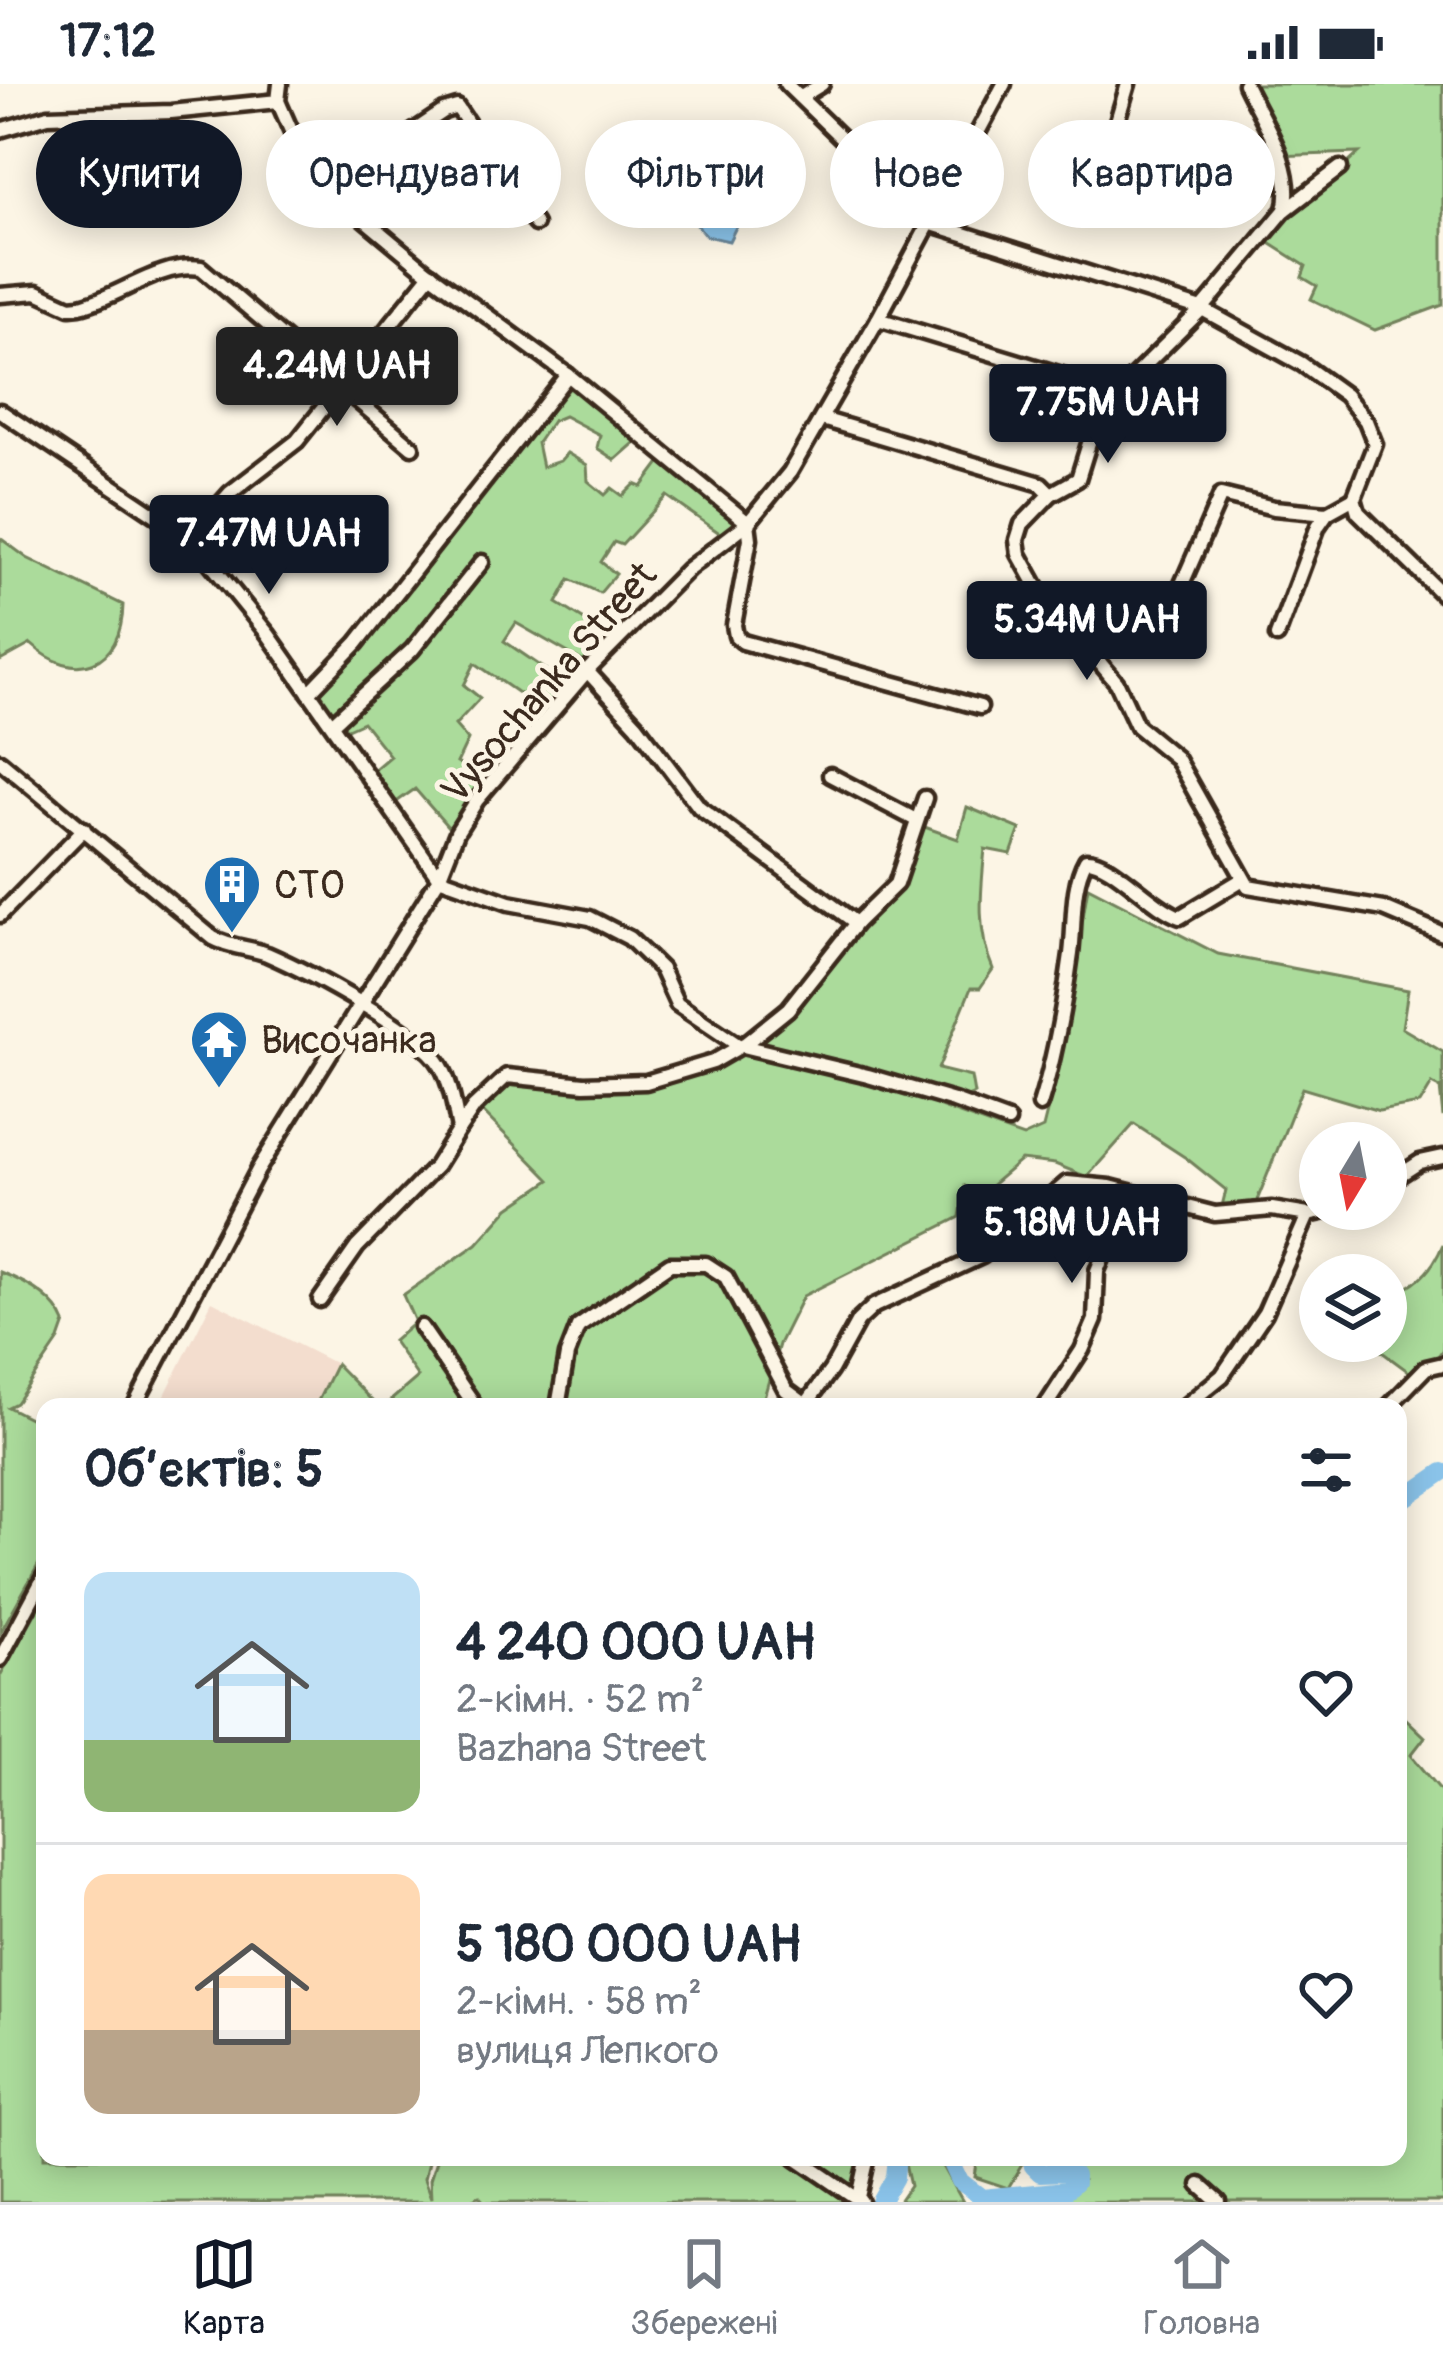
<!DOCTYPE html>
<html lang="uk">
<meta charset="utf-8">
<style>
:root{--surface:#fff;--page:#f2f2f3;--text:#1f2937;--muted:#747a83;--line:#e0e1e3;--accent:#111827}
body{margin:0;font-family:Pangolin,sans-serif;background:var(--page);color:var(--text);height:100vh;display:flex;flex-direction:column;font-size:45px;white-space:nowrap}
*{box-sizing:border-box;margin:0}
p{font-size:39px;color:var(--muted)}
.icon{flex:none;width:66px;height:66px;fill:none;stroke:currentColor;stroke-width:2;stroke-linecap:round;stroke-linejoin:round}
.map{position:relative;flex:1;overflow:hidden}
.drawer{position:absolute;left:36px;top:1314px;width:1371px;height:768px;display:flex;flex-direction:column;background:var(--surface);border-radius:24px;box-shadow:0 6px 30px #0003}
.drawer>*{flex:none}
.hud{position:absolute;left:36px;top:36px;width:1371px;height:108px;display:flex;gap:24px}
.needle{width:78px;rotate:190deg}
.controls{position:absolute;left:1299px;top:1038px;display:grid;gap:24px}
.controls a{display:grid;place-items:center;width:108px;height:108px;border-radius:50%;background:var(--surface);box-shadow:0 6px 30px #0003;font-size:60px}
.price{position:absolute;translate:-50% -102px;padding:0 27px;border-radius:12px;background:var(--accent);color:#fff;font-size:39px;line-height:78px;filter:drop-shadow(0 3px 6px #0008)}
.price::after{content:'';position:absolute;left:50%;top:72px;width:36px;height:27px;margin-left:-18px;background:inherit;clip-path:polygon(0 0,100% 0,50% 100%)}
.price.selected{background:#222;color:#fff}
ul{padding:0;list-style:none}
li{display:flex;align-items:center;gap:36px;height:300px;padding:0 48px}
li+li{border-top:3px solid var(--line)}
li span{display:grid;place-items:center;flex:none;width:336px;height:240px;border-radius:24px;color:#555}
li>.icon{margin-inline-start:auto}
span .icon{width:144px;height:144px;fill:#fffc;stroke-width:1}
li b{font-size:51px}
h2{display:flex;justify-content:space-between;align-items:center;height:144px;padding:0 48px;font-size:51px}
.tag{padding:0 42px;border-radius:54px;background:var(--surface);box-shadow:0 6px 30px #0003;font-size:42px;line-height:108px}
.tag.selected{background:var(--accent);color:#fff}
.status{display:flex;justify-content:space-between;align-items:center;height:84px;padding:0 60px;background:var(--surface);direction:ltr}
.status svg{height:33px;fill:currentColor}
.dock{display:flex;justify-content:space-around;align-items:center;height:168px;border-top:3px solid var(--line);background:var(--surface);font-size:33px;color:var(--muted)}
.dock a{display:grid;justify-items:center;gap:6px}
.dock .selected{color:var(--accent)}
.map>svg:first-child{display:block}
.built{fill:#f3ddce}
.green{fill:#abdb9b;stroke:#73825c;stroke-width:3}
.water{fill:#8ac3e9;stroke:#6a8698;stroke-width:3}
.lines{fill:none;stroke-linecap:round;stroke-linejoin:round}
.river{stroke:#8ac3e9;stroke-width:18}
.minor-casing{stroke:#3b2a1e;stroke-width:21}
.minor{stroke:#fcf5e5;stroke-width:12}
.labels{text-anchor:middle;stroke-width:10;stroke-linejoin:round;paint-order:stroke}
.street-label{font-size:39px;fill:#3b2a1e;stroke:#fcf5e5}
.poi-label{font-size:39px;fill:#3b2a1e;stroke:#fcf5e5;text-anchor:start}
</style>
<div class="status"><b>17:12</b><svg viewBox="0 0 49 12"><path d="M0 12V9h3v3zM5 12V6h3v6zM10 12V3h3v9zM15 12V0h3v12zM26 1h20v11H26zM47 4h2v5h-2z"/></svg></div>
<div class="map">
<svg width="1443" height="2118" viewBox="0 0 1443 2118">
<rect width="100%" height="100%" fill="#fcf5e5"/>
<filter id="ink" filterUnits="userSpaceOnUse"><feTurbulence type="fractalNoise" baseFrequency=".00833" numOctaves="2"/><feDisplacementMap in="SourceGraphic" scale="24" xChannelSelector="R" yChannelSelector="G"/><feConvolveMatrix kernelMatrix="1 2 1 2 8 2 1 2 1" color-interpolation-filters="sRGB"/></filter>
<g filter="url(#ink)">
<!-- built -->
<polygon class="built" points="212,1217 336,1280 315,1323 159,1323"/>
<!-- green -->
<g class="green">
<polygon points="1241,0 1443,0 1443,221 1375,246 1311,215 1317,202 1302,193 1306,182 1268,158 1281,140 1359,69 1275,72"/>
<polygon points="562,291 639,355 615,376 597,364 600,351 564,332 552,337 537,359 542,383 560,377 567,369 587,381 588,397 605,411 612,404 623,412 635,400 642,403 662,376 738,436 721,450 667,412 622,461 614,458 601,478 616,490 600,509 570,495 557,519 612,553 586,579 516,539 504,557 567,600 544,627 475,579 464,601 480,614 455,641 468,656 457,679 485,696 449,744 415,705 395,719 371,688 390,672 363,638 343,647 314,608"/>
<path d="M0,454L27,474L123,521C122,583 75,600 31,560L0,577Z"/>
<path d="M967,723L1020,745L1011,770L985,765C981,807 976,846 993,885L980,904H971L938,985L971,993L974,1010L943,1024L1023,1053L1043,1044L1058,984L1088,803L1218,870L1408,906L1402,944L1443,968V1033L1440,1004L1432,1000L1420,1020L1379,1027L1302,1004L1256,1119L1222,1122L1226,1106L1186,1074L1134,1040L1087,1093L1055,1080L1021,1076L981,1110L965,1102L960,1133L803,1212L779,1260L763,1317L757,1323H383L418,1293L393,1257L415,1238L403,1211L477,1160L509,1124L550,1096L478,1023L507,998L578,1006L646,1001L737,969L771,947L900,801L919,741L958,755Z"/>
<path d="M1443,1160V1265L1438,1272L1409,1288L1367,1257H1386V1213C1414,1204 1432,1188 1443,1160Z"/>
<path d="M0,1188C26,1198 55,1213 65,1239L59,1256L16,1319L8,1323L45,1342V1469L0,1549Z"/>
<polygon points="336,1280 378,1323 315,1323"/>
<polygon points="45,1512 45,2073 429,2073 424,2095 431,2114 430,2095 437,2073 861,2073 855,2118 484,2118 479,2112 466,2118 0,2118 0,1592"/>
<polygon points="1398,1627 1425,1653 1411,1671 1443,1709 1443,2118 1047,2118 1075,2108 1083,2096 1073,2082 1082,2073 1398,2073"/>
<polygon points="910,2073 938,2073 963,2118 899,2118 910,2102 905,2080"/>
<polygon points="978,2073 1025,2073 1026,2074 1008,2104 975,2093"/>
</g>
<!-- water -->
<polygon class="water" points="710,105 725,109 744,127 729,157 706,152 696,140"/>
<g class="lines">
<!-- river -->
<g class="river">
<polyline points="1398,1419 1443,1388"/>
<polyline points="949,2073 960,2097 982,2114 1067,2106 1075,2099 1075,2092 1063,2088 1040,2089 1033,2082 1038,2073"/>
<polyline points="881,2118 895,2093 897,2073"/>
</g>
<defs>
<g id="minor">
<polyline points="280,0 278,17 310,90 425,186 568,291 748,439"/>
<polyline points="786,0 929,139 1202,225 1302,280 1345,311 1366,337 1375,360 1354,414 1358,428 1443,511"/>
<path d="M1245,0C1263,38 1296,83 1285,126"/>
<polyline points="801,13 822,0"/>
<polyline points="0,46 48,32 171,28 278,17"/>
<polyline points="1340,84 1284,127 1202,225 1118,308 1091,353 1078,395 1051,410 1022,440 1017,456 1019,470 1040,508 1117,599 1137,642 1176,674 1248,802 1384,825 1443,850"/>
<polyline points="1099,98 1128,0"/>
<polyline points="328,105 444,27 457,23 535,140"/>
<path d="M0,211L37,208L70,223L80,222C120,213 159,178 201,184L412,363"/>
<polyline points="878,235 1118,308"/>
<polyline points="0,327 190,454 268,550 439,794 509,819 590,834 629,854 661,885 677,920 738,961 868,992 954,1017 1008,1037"/>
<polyline points="822,335 1041,400 1051,410"/>
<polyline points="748,439 750,455 734,541 736,552 743,558 980,623"/>
<polyline points="190,454 230,409 297,357 431,190"/>
<polyline points="1160,550 1221,411 1274,424 1327,429"/>
<polyline points="1277,552 1318,442 1327,429 1354,414"/>
<polyline points="587,587 637,641 699,723 856,839"/>
<polyline points="309,609 357,559 568,291"/>
<polyline points="332,640 412,566 482,478"/>
<path d="M0,677L213,854C231,864 249,863 267,870C306,887 421,947 441,982C451,999 455,1026 459,1045L436,1082L357,1163L320,1216"/>
<polyline points="830,691 916,736"/>
<polyline points="0,831 84,745"/>
<path d="M1040,1021C1055,973 1064,921 1071,870C1075,840 1071,802 1086,776C1111,775 1150,822 1180,833L1243,795"/>
<polyline points="459,1045 474,1023 507,992 584,1000 646,998 713,978 746,959 788,925 856,839 896,800 925,714"/>
<polyline points="1386,1100 1420,1078 1443,1073"/>
<polyline points="421,1243 476,1323"/>
<polyline points="134,1323 258,1086 439,794 457,748 477,716 587,587 688,485 748,439 790,388 878,235 1004,0"/>
<polyline points="558,1323 567,1271 578,1243 670,1180 706,1180 726,1193 786,1306 806,1321"/>
<polyline points="804,1323 831,1286 858,1237 874,1222 982,1172 1067,1099 1110,1103 1215,1130 1272,1125 1308,1131 1336,1125"/>
<polyline points="1045,1323 1082,1266 1095,1236 1097,1187 1105,1167 1146,1111"/>
<polyline points="1184,1323 1222,1292 1265,1229 1308,1131"/>
<polyline points="1388,1323 1426,1284 1443,1280"/>
<polyline points="0,1575 45,1491"/>
<polyline points="796,2073 862,2118"/>
<polyline points="1200,2101 1219,2118"/>
<polyline points="859,2113 868,2073"/>
</g>
</defs>
<!-- minor casing -->
<use href="#minor" class="minor-casing"/>
<!-- minor -->
<use href="#minor" class="minor"/>
</g>
</g>
<!-- icons -->
<defs>
<symbol id="building-pin" viewBox="-11 -11 22 30"><path d="M0 17L-7.5 6A9.5 9.5 0 1 1 7.5 6Z" fill="#1f6fb2" stroke="#fcf5e5"/><path d="M-4-6H4V6H1V3H-1V6H-4ZM-2.5-4.3h1.7v1.8h-1.7ZM.8-4.3h1.7v1.8H.8ZM-2.5-1h1.7V.8h-1.7ZM.8-1h1.7V.8H.8Z" fill="#fff"/></symbol>
<symbol id="temple-pin" viewBox="-11 -11 22 30"><path d="M0 17L-7.5 6A9.5 9.5 0 1 1 7.5 6Z" fill="#1f6fb2" stroke="#fcf5e5"/><path d="M0-6L5-2H3V0L6.5 2.5H4V6H1.5V3h-3V6H-4V2.5H-6.5L-3 0V-2H-5Z" fill="#fff"/></symbol>
</defs>
<g fill-rule="evenodd">
<use href="#building-pin" x="199" y="767" width="66" height="90"/>
<use href="#temple-pin" x="186" y="922" width="66" height="90"/>
</g>
<g class="labels">
<!-- street labels -->
<g class="street-label">
<text transform="translate(548 598) rotate(-49)" y="14">Vysochanka Street</text>
</g>
<!-- poi labels -->
<g class="poi-label">
<text x="274" y="814">СТО</text>
<text x="261" y="969">Височанка</text>
</g>
</g>
</svg>
<div class="controls">
<a><svg class="needle" viewBox="-14 -14 28 28"><path d="M0-13l5 13h-10z" fill="#e53935"/><path d="M0 13l5-13h-10z" fill="#747a83"/></svg></a>
<a><svg class="icon" aria-label="layers" viewBox="0 0 24 24"><path d="M12 4l9 5-9 5-9-5zM3 14l9 5 9-5"/></svg></a>
</div>
<b class="price selected" style="left:337px;top:345px">4.24M UAH</b>
<b class="price" style="left:1108px;top:382px">7.75M UAH</b>
<b class="price" style="left:269px;top:513px">7.47M UAH</b>
<b class="price" style="left:1087px;top:599px">5.34M UAH</b>
<b class="price" style="left:1072px;top:1202px">5.18M UAH</b>
<div class="hud">
<a class="tag selected">Купити</a>
<a class="tag">Орендувати</a>
<a class="tag">Фільтри</a>
<a class="tag">Нове</a>
<a class="tag">Квартира</a>
</div>
<section class="drawer">
<h2>Об’єктів: 5<svg class="icon" aria-label="filters" viewBox="0 0 24 24"><path d="M4 7h16M4 17h16"/><circle cx="9" cy="7" r="2"/><circle cx="15" cy="17" r="2"/></svg></h2>
<ul>
<li><span style="background:linear-gradient(#bfe0f5 70%,#8fb573 0)"><svg class="icon" aria-label="home" viewBox="0 0 24 24"><path d="M3 11l9-7 9 7M6 9v11h12V9"/></svg></span><div><b>4 240 000 UAH</b><p>2-кімн. · 52 m²</p><p>Bazhana Street</p></div><svg class="icon" aria-label="heart" viewBox="0 0 24 24"><path d="M12 20l-8-8c-3-5 5-10 8-4 3-6 11-1 8 4z"/></svg></li>
<li><span style="background:linear-gradient(#ffd9b3 65%,#b9a48a 0)"><svg class="icon" aria-label="home" viewBox="0 0 24 24"><path d="M3 11l9-7 9 7M6 9v11h12V9"/></svg></span><div><b>5 180 000 UAH</b><p>2-кімн. · 58 m²</p><p>вулиця Лепкого</p></div><svg class="icon" aria-label="heart" viewBox="0 0 24 24"><path d="M12 20l-8-8c-3-5 5-10 8-4 3-6 11-1 8 4z"/></svg></li>
</ul>
</section>
</div>
<nav class="dock">
<a class="selected"><svg class="icon" aria-label="map" viewBox="0 0 24 24"><path d="M3 6l6-2 6 2 6-2v14l-6 2-6-2-6 2zM9 4v14M15 6v14"/></svg>Карта</a>
<a><svg class="icon" aria-label="saved" viewBox="0 0 24 24"><path d="M7 4h10v16l-5-4-5 4z"/></svg>Збережені</a>
<a><svg class="icon" aria-label="home" viewBox="0 0 24 24"><path d="M3 11l9-7 9 7M6 9v11h12V9"/></svg>Головна</a>
</nav>
